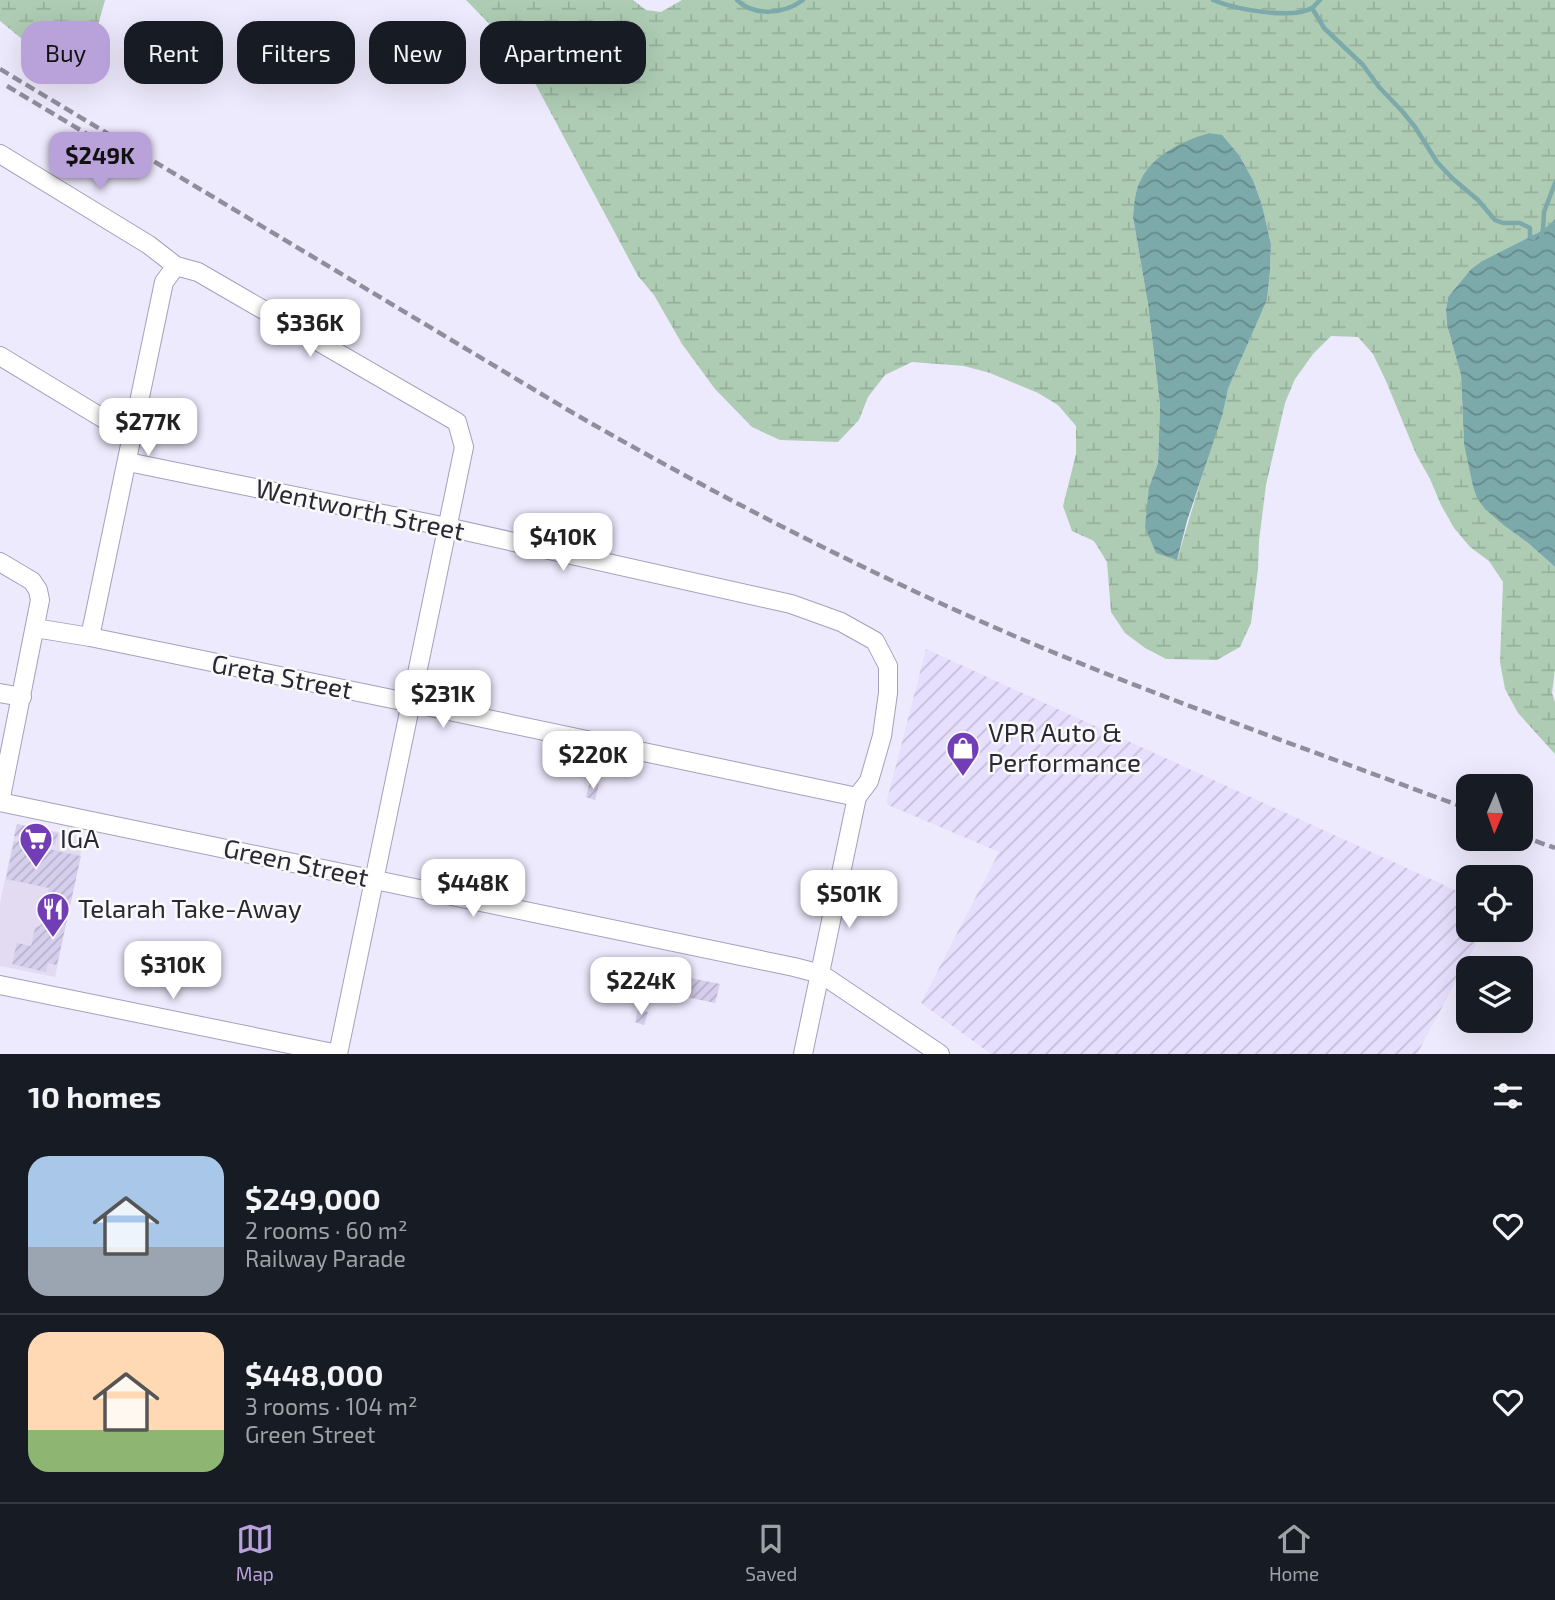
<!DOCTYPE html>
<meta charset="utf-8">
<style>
:root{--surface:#171b24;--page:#242831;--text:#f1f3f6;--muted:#9ea1a6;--line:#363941;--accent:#b8a2d9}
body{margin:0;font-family:"Exo 2",sans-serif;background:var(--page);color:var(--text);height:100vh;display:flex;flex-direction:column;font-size:26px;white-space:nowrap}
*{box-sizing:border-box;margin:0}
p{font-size:23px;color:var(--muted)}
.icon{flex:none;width:38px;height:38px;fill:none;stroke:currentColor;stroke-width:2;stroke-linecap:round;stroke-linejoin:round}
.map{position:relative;height:1054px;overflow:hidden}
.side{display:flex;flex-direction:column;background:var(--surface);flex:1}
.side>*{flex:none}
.banner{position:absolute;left:21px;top:21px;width:700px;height:63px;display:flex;gap:14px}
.needle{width:46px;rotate:182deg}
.controls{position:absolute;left:1456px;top:774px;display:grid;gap:14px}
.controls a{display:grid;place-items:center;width:77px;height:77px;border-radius:14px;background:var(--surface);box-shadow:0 7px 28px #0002;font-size:35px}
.price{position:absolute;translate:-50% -60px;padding:0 16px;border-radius:14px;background:#fff;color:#222;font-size:23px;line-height:46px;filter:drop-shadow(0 2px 4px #0008)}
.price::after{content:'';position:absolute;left:50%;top:42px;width:21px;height:16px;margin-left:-10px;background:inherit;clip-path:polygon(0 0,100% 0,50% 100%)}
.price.selected{background:var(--accent);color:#111}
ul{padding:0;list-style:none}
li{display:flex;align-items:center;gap:21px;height:175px;padding:0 28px}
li+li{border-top:2px solid var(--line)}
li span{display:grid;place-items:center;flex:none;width:196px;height:140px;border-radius:21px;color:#555}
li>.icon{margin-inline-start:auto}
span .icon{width:84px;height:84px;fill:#fffc;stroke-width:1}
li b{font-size:30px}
h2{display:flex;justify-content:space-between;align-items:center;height:84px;padding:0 28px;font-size:30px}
.chip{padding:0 24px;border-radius:21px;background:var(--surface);box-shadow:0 7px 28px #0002;font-size:24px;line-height:63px}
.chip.selected{background:var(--accent);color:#111}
.tab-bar{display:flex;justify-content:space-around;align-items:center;height:98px;border-top:2px solid var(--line);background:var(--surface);font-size:19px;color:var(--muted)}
.tab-bar a{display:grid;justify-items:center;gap:4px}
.tab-bar .selected{color:var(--accent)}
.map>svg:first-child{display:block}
.commercial{fill:#e2dbf1}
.industrial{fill:url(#industrial-furrows)}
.wetland{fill:url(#wetland-marsh);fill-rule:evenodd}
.water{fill:url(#water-waves)}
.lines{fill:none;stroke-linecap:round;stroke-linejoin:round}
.stream{stroke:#7ca9aa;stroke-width:4.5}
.building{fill:url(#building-hatch)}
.minor-casing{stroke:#a69fbc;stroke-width:20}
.minor{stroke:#fff;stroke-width:18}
.rail{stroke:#908d9c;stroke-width:4.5;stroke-dasharray:10 5;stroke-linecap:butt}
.labels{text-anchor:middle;stroke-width:5;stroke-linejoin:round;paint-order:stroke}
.street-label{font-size:26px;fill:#2b2834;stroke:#fafafa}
.poi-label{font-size:26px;fill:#2b2834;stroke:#fafafa;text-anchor:start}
</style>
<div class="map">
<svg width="1555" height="1054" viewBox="0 0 1555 1054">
<defs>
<pattern id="industrial-furrows" width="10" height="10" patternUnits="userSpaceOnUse" patternTransform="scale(1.75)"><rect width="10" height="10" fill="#e6dffd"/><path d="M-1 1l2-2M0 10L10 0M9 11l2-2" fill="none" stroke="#c5bfd9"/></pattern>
<pattern id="wetland-marsh" width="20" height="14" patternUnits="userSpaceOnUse" patternTransform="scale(1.75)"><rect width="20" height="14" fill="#aeccb4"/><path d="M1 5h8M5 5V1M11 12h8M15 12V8" fill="none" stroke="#96af9b"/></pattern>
<pattern id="water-waves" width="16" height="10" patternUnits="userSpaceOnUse" patternTransform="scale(1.75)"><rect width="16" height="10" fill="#7ca9aa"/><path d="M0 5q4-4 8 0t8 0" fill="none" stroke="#668a8b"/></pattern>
<pattern id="building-hatch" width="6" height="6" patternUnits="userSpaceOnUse" patternTransform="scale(1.75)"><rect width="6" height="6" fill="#d5ceec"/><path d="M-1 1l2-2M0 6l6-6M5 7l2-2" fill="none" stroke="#b7b1cb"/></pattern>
</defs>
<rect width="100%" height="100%" fill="#eeeafd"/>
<!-- commercial -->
<polygon class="commercial" points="17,824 84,837 55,977 0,966 0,902"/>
<!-- industrial -->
<polygon class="industrial" points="926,649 1468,896 1468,929 1484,929 1417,1054 991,1054 921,1003 999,852 886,804"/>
<!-- wetland -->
<g class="wetland">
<polygon points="0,0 105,0 94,40 72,51 43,50 22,39 0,21"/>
<path d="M466,0H633L646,10L661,12L682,0H1555V219L1543,230L1482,261L1471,269L1448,297L1446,310L1447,325L1461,375L1464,444L1468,458L1506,527L1528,543L1555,567V669L1552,693L1555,702V754L1518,713L1505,689L1500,662L1503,582L1489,561L1470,547L1454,528L1441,505L1430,479L1416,454L1386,381L1373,354L1358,337L1331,336L1313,354L1295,379L1285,403L1266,485L1259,541L1258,569L1251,623L1240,647L1217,660L1166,659L1145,648L1125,633L1111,612L1107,562L1094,541L1072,531L1063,506L1076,454V426L1058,405L1038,393L990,373L964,366L912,362L885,375L868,397L859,420L838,442L780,440L752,427L715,389L682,344L654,295L638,276L536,85L505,40ZM1209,133L1222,136L1239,155L1253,180L1262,205L1271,244L1270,272L1267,300L1228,389L1177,560L1149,487L1158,463L1160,405L1148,304L1133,217C1134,205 1135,190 1141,179C1151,157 1188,140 1209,133Z"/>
</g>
<!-- water -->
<g class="water">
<path d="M1209,133L1222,135L1239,155L1253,180L1262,205L1271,244L1270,272L1267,300L1228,389L1222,416L1187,521L1177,560L1156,553L1145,527L1149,487L1158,463L1160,405L1148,304L1133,217C1134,204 1135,190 1141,179C1153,155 1185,140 1209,133Z"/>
<polygon points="1555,219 1555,567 1528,543 1506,527 1485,509 1477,498 1473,486 1464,444 1461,375 1447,325 1446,310 1448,297 1471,269 1482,261 1543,230"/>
</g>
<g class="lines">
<!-- stream -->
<g class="stream">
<path d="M737,0C755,17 784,14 803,0"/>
<path d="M1213,0C1234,9 1292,20 1312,8C1315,6 1317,3 1320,0"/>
<polyline points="1312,8 1324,28 1363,65 1379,87 1402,111 1415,127 1437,162 1452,178 1478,200 1495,220 1503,223 1520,223 1530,228 1530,237 1534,238"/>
<polyline points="1541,236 1543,230 1544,212 1555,183"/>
</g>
</g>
<!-- building -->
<g class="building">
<polygon points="590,782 599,784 595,800 586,797"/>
<polygon points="17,824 58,833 55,845 35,840 34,846 81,856 57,965 48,963 46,972 12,964 17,943 31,946 35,928 41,925 49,888 6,879 14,841 18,842 19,837 14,836"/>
<polygon points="685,977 720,984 715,1003 681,996"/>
<polygon points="638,1010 648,1012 644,1025 635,1022"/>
</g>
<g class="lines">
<defs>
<g id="minor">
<polyline points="0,154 149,245 176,266 198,272 457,422 464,447 338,1054"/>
<polyline points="0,356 132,436"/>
<polyline points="128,462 447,527 791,604 841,622 875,641 888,666 888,693 882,736 869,781 857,797 803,1054"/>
<polyline points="0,562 32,581 38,590 40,600 0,802"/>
<polyline points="35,628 90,637 402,701 857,797"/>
<polyline points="90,637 164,282 176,266"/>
<polyline points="0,693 22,697"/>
<polyline points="0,802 794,967 821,974 940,1054"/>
<polyline points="0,985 338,1054"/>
</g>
</defs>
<!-- minor casing -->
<use href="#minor" class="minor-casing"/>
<!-- minor -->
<use href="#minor" class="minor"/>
<!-- rail -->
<g class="rail">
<path d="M0,69L568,410C712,493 859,569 1012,635C1162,699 1316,752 1468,809"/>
<polyline points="7,86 97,140"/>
<polyline points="1521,836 1555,848"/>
</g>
</g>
<!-- icons -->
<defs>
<symbol id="shop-pin" viewBox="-11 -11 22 30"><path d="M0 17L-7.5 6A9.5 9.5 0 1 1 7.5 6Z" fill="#723eb5" stroke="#fafafa"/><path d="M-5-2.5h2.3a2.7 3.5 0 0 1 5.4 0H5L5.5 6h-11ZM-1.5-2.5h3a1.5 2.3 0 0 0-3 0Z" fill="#fff"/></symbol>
<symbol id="supermarket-pin" viewBox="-11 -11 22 30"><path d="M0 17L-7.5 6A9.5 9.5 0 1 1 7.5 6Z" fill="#723eb5" stroke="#fafafa"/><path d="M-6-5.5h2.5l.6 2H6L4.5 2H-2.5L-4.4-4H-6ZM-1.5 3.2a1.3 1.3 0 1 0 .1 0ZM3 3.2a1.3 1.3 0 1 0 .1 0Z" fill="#fff"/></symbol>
<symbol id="restaurant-pin" viewBox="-11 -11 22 30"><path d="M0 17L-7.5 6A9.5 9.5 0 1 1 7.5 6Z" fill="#723eb5" stroke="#fafafa"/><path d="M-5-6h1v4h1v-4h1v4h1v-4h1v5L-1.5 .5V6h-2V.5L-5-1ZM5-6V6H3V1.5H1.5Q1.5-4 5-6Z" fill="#fff"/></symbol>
</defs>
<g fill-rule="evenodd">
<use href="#shop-pin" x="944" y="729" width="38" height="52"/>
<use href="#supermarket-pin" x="17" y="820" width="38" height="52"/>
<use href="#restaurant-pin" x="34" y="890" width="38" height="52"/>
</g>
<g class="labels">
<!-- street labels -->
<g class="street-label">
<text transform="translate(360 510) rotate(12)" y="9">Wentworth Street</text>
<text transform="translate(282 677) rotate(11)" y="9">Greta Street</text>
<text transform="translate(296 863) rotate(12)" y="9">Green Street</text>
</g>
<!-- poi labels -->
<g class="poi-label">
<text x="988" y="742">VPR Auto &amp;<tspan x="988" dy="30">Performance</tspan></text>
<text x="60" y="848">IGA</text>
<text x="78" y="918">Telarah Take-Away</text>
</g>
</g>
</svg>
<div class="controls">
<a><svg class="needle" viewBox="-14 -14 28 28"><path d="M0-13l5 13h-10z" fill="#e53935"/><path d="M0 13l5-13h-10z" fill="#9ea1a6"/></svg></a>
<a><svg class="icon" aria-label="locate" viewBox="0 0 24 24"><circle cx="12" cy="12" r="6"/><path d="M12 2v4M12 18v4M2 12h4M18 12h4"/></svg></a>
<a><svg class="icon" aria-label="layers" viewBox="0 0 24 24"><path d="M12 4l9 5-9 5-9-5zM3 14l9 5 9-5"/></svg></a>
</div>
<b class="price selected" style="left:100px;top:192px">$249K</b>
<b class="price" style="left:310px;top:359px">$336K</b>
<b class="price" style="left:148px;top:458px">$277K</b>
<b class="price" style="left:563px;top:573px">$410K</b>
<b class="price" style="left:443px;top:730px">$231K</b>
<b class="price" style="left:593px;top:791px">$220K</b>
<b class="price" style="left:473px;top:919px">$448K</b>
<b class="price" style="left:849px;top:930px">$501K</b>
<b class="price" style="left:173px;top:1001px">$310K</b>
<b class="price" style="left:641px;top:1017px">$224K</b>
<div class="banner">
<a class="chip selected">Buy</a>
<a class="chip">Rent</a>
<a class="chip">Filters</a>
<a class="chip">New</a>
<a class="chip">Apartment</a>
</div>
</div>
<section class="side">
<h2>10 homes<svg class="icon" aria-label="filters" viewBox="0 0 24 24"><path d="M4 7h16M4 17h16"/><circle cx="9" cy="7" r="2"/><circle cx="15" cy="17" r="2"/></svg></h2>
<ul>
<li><span style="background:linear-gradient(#a9c7e8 65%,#9aa5b1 0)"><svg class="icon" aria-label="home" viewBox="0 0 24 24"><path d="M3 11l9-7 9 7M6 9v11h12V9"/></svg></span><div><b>$249,000</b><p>2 rooms · 60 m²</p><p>Railway Parade</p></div><svg class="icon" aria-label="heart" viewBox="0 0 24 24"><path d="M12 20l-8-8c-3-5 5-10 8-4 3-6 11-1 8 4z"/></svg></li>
<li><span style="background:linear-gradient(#ffd9b3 70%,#8fb573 0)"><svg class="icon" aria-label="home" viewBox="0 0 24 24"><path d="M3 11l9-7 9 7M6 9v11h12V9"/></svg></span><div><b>$448,000</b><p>3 rooms · 104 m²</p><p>Green Street</p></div><svg class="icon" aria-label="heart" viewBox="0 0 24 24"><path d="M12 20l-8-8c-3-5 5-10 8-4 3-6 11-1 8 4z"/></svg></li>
</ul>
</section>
<nav class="tab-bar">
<a class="selected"><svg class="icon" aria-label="map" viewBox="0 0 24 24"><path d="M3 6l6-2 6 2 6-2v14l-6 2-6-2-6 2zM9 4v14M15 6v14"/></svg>Map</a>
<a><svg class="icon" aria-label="saved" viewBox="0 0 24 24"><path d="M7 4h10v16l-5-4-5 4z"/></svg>Saved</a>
<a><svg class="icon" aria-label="home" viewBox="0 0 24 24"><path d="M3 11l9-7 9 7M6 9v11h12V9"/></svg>Home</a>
</nav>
